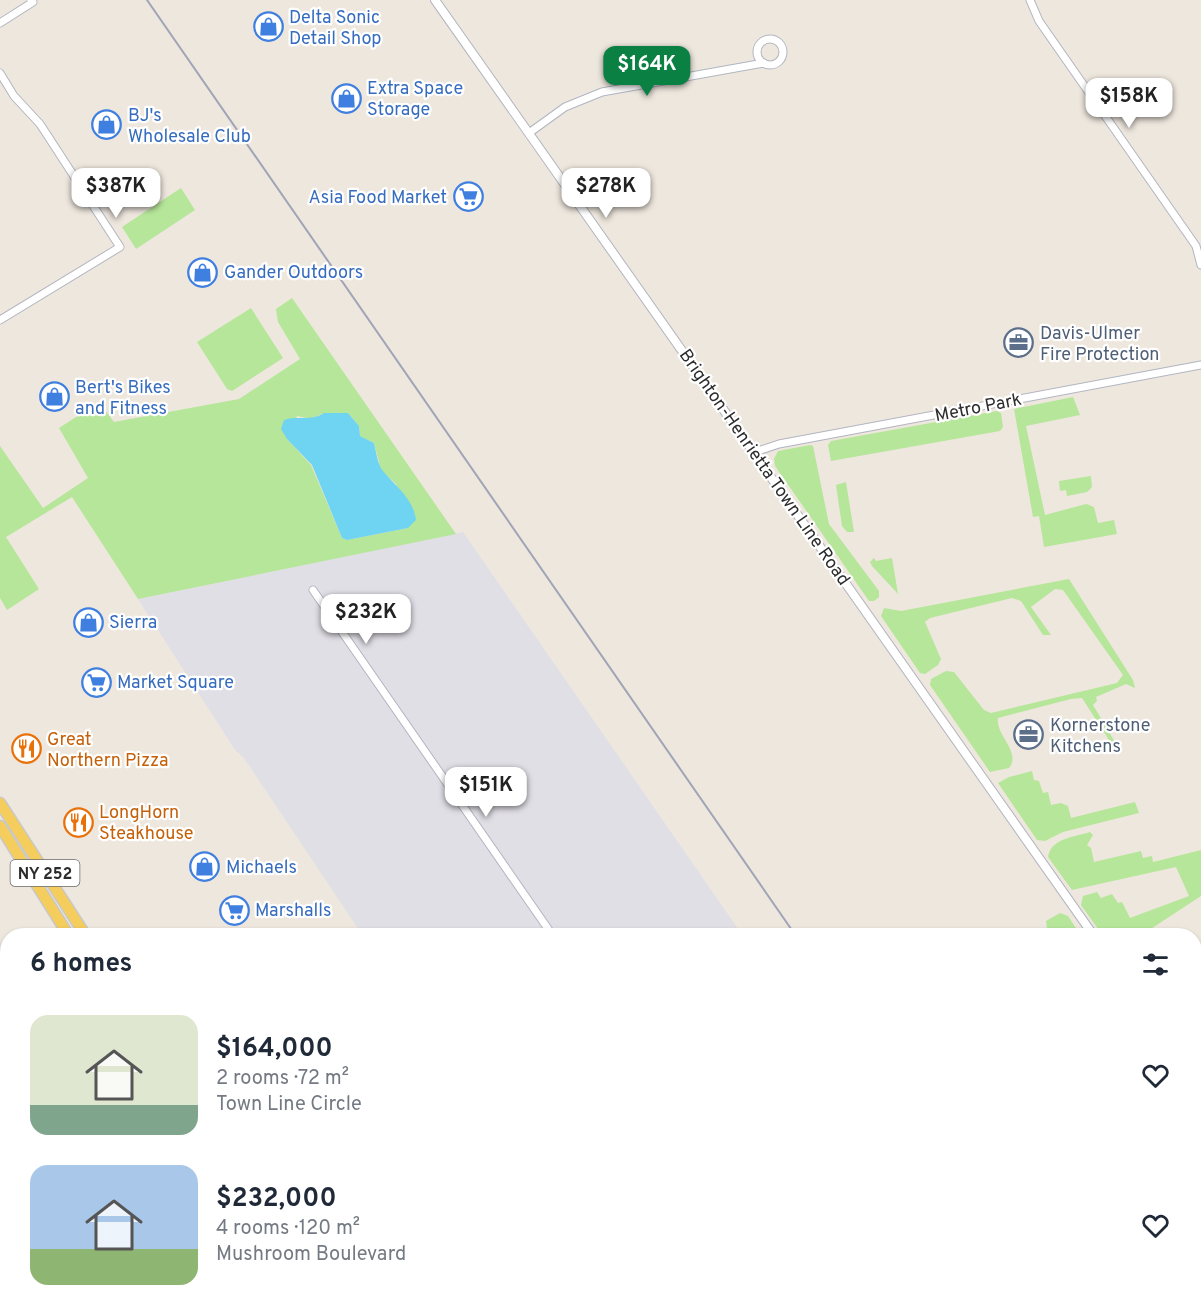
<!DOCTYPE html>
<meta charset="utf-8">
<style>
:root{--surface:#fff;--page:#f2f2f3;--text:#1f2937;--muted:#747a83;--accent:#0b8043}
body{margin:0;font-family:Overpass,sans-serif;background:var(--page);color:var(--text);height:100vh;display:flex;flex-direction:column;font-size:22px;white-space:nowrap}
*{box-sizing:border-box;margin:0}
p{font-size:20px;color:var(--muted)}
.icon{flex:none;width:33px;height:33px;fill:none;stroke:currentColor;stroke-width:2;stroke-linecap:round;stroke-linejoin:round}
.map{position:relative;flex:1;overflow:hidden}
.panel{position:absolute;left:0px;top:928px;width:1202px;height:386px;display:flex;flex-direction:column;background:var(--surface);border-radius:24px 24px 0 0;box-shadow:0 2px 4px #0004}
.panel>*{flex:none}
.price{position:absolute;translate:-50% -51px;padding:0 14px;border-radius:12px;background:#fff;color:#222;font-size:20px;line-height:39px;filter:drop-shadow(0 2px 3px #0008)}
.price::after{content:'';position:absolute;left:50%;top:36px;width:18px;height:14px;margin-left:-9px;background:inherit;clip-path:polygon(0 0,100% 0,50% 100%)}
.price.current{background:var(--accent);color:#fff}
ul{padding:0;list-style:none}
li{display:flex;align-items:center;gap:18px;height:150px;padding:0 30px}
li span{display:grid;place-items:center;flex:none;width:168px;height:120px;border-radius:18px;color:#555}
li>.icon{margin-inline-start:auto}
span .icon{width:72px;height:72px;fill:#fffc;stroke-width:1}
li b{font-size:26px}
h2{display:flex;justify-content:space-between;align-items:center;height:72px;padding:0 30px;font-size:26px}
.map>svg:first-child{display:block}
.industrial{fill:#e1dfe6}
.green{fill:#b6e699;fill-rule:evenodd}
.water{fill:#6fd3f2}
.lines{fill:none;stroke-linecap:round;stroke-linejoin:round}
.minor-casing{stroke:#b2b5c0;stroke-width:9}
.tertiary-casing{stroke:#b2b5c0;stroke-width:10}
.primary-casing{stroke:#c8c8c8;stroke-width:13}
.minor{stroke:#fff;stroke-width:7}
.tertiary{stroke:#fff;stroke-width:8}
.primary{stroke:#f5cd5c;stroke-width:10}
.rail{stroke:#a0a4b7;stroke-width:2}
.labels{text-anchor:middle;stroke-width:4.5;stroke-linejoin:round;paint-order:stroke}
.shield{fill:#fff;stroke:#6b6b6b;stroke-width:1.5}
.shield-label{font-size:16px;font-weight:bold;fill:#2c2c2c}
.shop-label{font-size:18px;fill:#366cbe;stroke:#fff;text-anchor:start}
.service-label{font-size:18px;fill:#4e5e75;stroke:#fff;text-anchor:start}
.street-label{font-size:18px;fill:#2c2c2c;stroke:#fff}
.food-label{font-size:18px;fill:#c56008;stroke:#fff;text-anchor:start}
</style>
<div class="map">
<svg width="1201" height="1313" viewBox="0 0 1201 1313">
<rect width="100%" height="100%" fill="#eee7de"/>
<!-- industrial -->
<polygon class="industrial" points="463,532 743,936 363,936 244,758 235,750 138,599"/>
<!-- green -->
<g class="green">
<polygon points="181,188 195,210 136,249 122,227"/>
<path d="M292,298L456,534L138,599L72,497L6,537L39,589L7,610L0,598V446L43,508L88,478L59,428L76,417L105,410L114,422L239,399L300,359L278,322L276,309ZM324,413H348L359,426L360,436L374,443L381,470L396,484L408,528L347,540L342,538L311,465L287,439L297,416L311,419Z"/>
<polygon points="251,308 283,358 232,391 227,389 197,342"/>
<polygon points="1073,397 1080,415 1026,426 1045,515 1086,504 1094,507 1098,523 1114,520 1117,534 1044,547 1039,516 1033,517 1014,409"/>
<polygon points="997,411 1001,413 1003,427 1000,431 831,461 828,445 831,441"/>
<polygon points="810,445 813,446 829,524 879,591 879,597 874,601 869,601 775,466 774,459 778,451"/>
<polygon points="1091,476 1092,487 1087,492 1067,496 1066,490 1060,491 1059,481"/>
<polygon points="846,482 854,532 847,532 842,526 836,485"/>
<polygon points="874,558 876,561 892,558 898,594 872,566 870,562"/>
<path d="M1069,579L1133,680L1135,688L1126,684L1096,697L1097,701L1093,705L1115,742L1111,743L1082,698L1071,699L998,718C995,735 1022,752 1009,768L990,772L930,685L931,679L946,671L954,672L984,710L991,713L1117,683L1123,675L1063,590L1055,589L1031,607L1051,635H1043L1021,601L1012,598L930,618L925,622L941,659L938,665L925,674L920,673L881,616L884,608L901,611Z"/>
<polygon points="1032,771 1034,780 1039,781 1043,793 1048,792 1051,805 1061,803 1068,806 1071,818 1135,802 1139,813 1063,832 1045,841 1037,840 998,783 1009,777"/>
<path d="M1090,832L1093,835L1087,845L1091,848L1094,862L1141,851L1143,858L1152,856L1153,862L1201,850V896L1140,936H1103L1081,905L1083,896L1097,892L1101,898L1112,894L1118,903L1122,902L1130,918L1189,896L1176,867L1072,890L1048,857C1051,838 1075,837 1090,832Z"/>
<polygon points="1060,913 1068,916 1081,936 1048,936 1046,921"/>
<polygon points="1194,1021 1201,1031 1201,1060 1194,1063"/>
<polygon points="1194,1095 1201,1105 1201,1152 1194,1157 1196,1113 1194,1112"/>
</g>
<!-- water -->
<path class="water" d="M324,413H348L359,426L360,436L374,443C376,452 378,465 383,471C396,487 413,498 416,520L408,528L347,540L342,538L312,465L287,439L281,429L284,420C298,415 310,422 324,413Z"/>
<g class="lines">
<defs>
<g id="minor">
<polyline points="1030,0 1039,21 1196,246 1201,265"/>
<polyline points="0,23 33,2 31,0"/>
<circle cx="770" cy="52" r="13"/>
<polyline points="0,73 14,96 40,124 120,247 0,320"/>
<polyline points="529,133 565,107 602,92 764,63"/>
<polyline points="755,452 779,444 1201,365"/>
<polyline points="313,590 553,936"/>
<polyline points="790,1306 791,1313"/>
</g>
<g id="tertiary">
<polyline points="435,0 1094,936"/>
<polyline points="1194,1080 1201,1090"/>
<polyline points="1194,1173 1201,1169"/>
<polyline points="454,1313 494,1306"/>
</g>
<g id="primary">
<polyline points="0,803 86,936"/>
<polyline points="0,826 69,936"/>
<polyline points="302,1306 307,1313"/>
<polyline points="323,1306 327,1313"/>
</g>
</defs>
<!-- minor casing -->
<use href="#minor" class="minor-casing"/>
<!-- tertiary casing -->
<use href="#tertiary" class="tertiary-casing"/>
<!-- primary casing -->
<use href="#primary" class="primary-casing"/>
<!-- minor -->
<use href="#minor" class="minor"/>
<!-- tertiary -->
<use href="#tertiary" class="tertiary"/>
<!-- primary -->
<use href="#primary" class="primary"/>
<!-- rail -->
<g class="rail">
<polyline points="147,0 796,936"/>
<polyline points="1053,1306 1057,1313"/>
</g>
</g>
<!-- icons -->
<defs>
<symbol id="shop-ring" viewBox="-11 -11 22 22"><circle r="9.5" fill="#fff" stroke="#3f7fe0" stroke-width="1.5"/><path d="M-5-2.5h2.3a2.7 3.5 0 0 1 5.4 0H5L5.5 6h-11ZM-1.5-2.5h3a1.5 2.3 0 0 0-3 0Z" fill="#3f7fe0"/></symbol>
<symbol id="supermarket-ring" viewBox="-11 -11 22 22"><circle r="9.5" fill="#fff" stroke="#3f7fe0" stroke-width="1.5"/><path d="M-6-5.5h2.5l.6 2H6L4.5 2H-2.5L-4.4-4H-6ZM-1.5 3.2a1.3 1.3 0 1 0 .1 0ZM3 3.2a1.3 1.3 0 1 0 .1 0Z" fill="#3f7fe0"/></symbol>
<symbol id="office-ring" viewBox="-11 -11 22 22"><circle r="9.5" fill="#fff" stroke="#5c6f8a" stroke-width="1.5"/><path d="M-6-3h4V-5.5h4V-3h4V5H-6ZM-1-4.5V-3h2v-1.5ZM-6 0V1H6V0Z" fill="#5c6f8a"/></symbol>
<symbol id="restaurant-ring" viewBox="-11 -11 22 22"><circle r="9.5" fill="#fff" stroke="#e8710a" stroke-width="1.5"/><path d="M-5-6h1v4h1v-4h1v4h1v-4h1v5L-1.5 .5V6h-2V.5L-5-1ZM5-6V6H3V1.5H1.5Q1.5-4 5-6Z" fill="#e8710a"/></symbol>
</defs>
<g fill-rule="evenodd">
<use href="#shop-ring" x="252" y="10" width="33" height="33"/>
<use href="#shop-ring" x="330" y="82" width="33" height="33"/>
<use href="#shop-ring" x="90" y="108" width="33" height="33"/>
<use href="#supermarket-ring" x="452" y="180" width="33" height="33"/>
<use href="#shop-ring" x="186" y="256" width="33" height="33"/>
<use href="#office-ring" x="1002" y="326" width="33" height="33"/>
<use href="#shop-ring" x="38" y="380" width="33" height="33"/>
<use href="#shop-ring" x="72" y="606" width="33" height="33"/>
<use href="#supermarket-ring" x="80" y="666" width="33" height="33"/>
<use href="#office-ring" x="1012" y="718" width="33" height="33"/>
<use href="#restaurant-ring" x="10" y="732" width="33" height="33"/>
<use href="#restaurant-ring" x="62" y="806" width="33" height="33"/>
<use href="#shop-ring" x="188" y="850" width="33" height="33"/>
<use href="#supermarket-ring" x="218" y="894" width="33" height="33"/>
</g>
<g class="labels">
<!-- shield labels -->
<rect class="shield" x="10.5" y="860" width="69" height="26" rx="4.5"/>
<g class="shield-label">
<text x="45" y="879">NY 252</text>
</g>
<!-- shop labels -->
<g class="shop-label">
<text x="289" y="23">Delta Sonic<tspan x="289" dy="21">Detail Shop</tspan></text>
<text x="367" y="94">Extra Space<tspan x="367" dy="21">Storage</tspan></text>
<text x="128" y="121">BJ's<tspan x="128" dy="21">Wholesale Club</tspan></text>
<text x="447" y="203" text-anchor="end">Asia Food Market</text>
<text x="224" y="278">Gander Outdoors</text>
<text x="75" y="393">Bert's Bikes<tspan x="75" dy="21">and Fitness</tspan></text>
<text x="109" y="628">Sierra</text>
<text x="117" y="688">Market Square</text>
<text x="226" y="873">Michaels</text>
<text x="255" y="916">Marshalls</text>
</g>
<!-- service labels -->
<g class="service-label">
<text x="1040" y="339">Davis-Ulmer<tspan x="1040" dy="21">Fire Protection</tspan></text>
<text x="1050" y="731">Kornerstone<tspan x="1050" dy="21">Kitchens</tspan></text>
</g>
<!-- street labels -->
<g class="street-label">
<text transform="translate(978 407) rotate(-11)" y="6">Metro Park</text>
<text transform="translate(765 467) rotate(55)" y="6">Brighton-Henrietta Town Line Road</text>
</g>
<!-- food labels -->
<g class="food-label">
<text x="47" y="745">Great<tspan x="47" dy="21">Northern Pizza</tspan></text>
<text x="99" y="818">LongHorn<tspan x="99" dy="21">Steakhouse</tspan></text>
</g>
</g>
</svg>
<b class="price current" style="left:647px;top:97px">$164K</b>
<b class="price" style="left:1129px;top:129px">$158K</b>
<b class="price" style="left:116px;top:219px">$387K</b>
<b class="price" style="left:606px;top:219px">$278K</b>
<b class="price" style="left:366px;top:645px">$232K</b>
<b class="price" style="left:486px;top:818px">$151K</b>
<section class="panel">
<h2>6 homes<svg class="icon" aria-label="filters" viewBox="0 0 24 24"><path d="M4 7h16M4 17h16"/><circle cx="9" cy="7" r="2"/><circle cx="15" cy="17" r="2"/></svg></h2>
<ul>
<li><span style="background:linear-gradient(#dfe7d0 75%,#7fa58c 0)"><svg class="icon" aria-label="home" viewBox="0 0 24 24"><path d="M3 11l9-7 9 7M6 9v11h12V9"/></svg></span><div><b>$164,000</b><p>2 rooms · 72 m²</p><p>Town Line Circle</p></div><svg class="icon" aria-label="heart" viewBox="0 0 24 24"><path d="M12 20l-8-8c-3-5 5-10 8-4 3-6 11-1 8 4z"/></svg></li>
<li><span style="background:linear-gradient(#a9c7e8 70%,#8fb573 0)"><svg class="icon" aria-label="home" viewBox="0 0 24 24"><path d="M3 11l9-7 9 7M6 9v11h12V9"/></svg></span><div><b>$232,000</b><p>4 rooms · 120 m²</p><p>Mushroom Boulevard</p></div><svg class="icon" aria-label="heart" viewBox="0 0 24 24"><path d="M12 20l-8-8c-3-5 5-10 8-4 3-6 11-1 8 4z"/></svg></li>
</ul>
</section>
</div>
